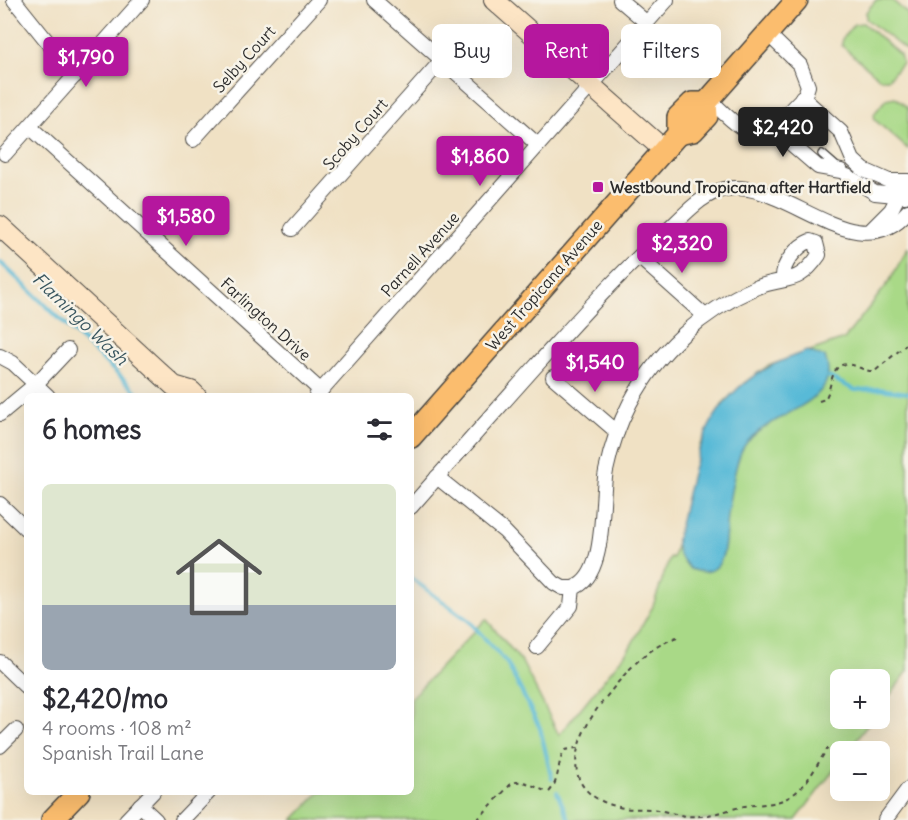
<!DOCTYPE html>
<meta charset="utf-8">
<style>
:root{--surface:#fff;--page:#f2f2f3;--text:#2b2b33;--muted:#7c7c81;--line:#e1e1e2;--accent:#b5179e}
body{margin:0;font-family:Delius,sans-serif;background:var(--page);color:var(--text);height:100vh;display:flex;flex-direction:column;font-size:22px;white-space:nowrap}
*{box-sizing:border-box;margin:0}
p{font-size:20px;color:var(--muted)}
.icon{flex:none;width:33px;height:33px;fill:none;stroke:currentColor;stroke-width:2;stroke-linecap:round;stroke-linejoin:round}
.map{position:relative;flex:1;overflow:hidden}
.panel{position:absolute;left:24px;top:393px;width:390px;height:402px;display:flex;flex-direction:column;background:var(--surface);border-radius:9px;box-shadow:0 6px 24px #0002}
.panel>*{flex:none}
.guide{position:absolute;left:432px;top:24px;width:386px;height:54px;display:flex;gap:12px}
.tools{position:absolute;left:830px;top:669px;display:grid;gap:12px}
.tools a{display:grid;place-items:center;width:60px;height:60px;border-radius:9px;background:var(--surface);box-shadow:0 6px 24px #0002;font-size:30px}
.price{position:absolute;translate:-50% -51px;padding:0 14px;border-radius:6px;background:var(--accent);color:#fff;font-size:20px;line-height:39px;filter:drop-shadow(0 2px 3px #0008)}
.price::after{content:'';position:absolute;left:50%;top:36px;width:18px;height:14px;margin-left:-9px;background:inherit;clip-path:polygon(0 0,100% 0,50% 100%)}
.price.on{background:#222;color:#fff}
ul{padding:0;list-style:none}
li{display:grid;align-content:center;gap:12px;height:318px;padding:0 18px}
li+li{border-top:2px solid var(--line)}
li span{display:grid;place-items:center;height:186px;border-radius:9px;color:#555}
li>.icon{margin-inline-start:auto}
span .icon{width:108px;height:108px;fill:#fffc;stroke-width:1}
li b{font-size:26px}
h2{display:flex;justify-content:space-between;align-items:center;height:72px;padding:0 18px;font-size:26px}
.pill{padding:0 21px;border-radius:9px;background:var(--surface);box-shadow:0 6px 24px #0002;font-size:21px;line-height:54px}
.pill.on{background:var(--accent);color:#fff}
.map>svg:first-child{display:block}
.grass{fill:#a9d987;stroke:#6a8259;stroke-width:1.5}
.water{fill:#59bad7;stroke:#427281;stroke-width:1.5}
.lines{fill:none;stroke-linecap:round;stroke-linejoin:round}
.stream{stroke:#59bad7;stroke-width:4}
.lane-casing{stroke:#494642;stroke-width:10}
.street-casing{stroke:#494642;stroke-width:16}
.secondary-casing{stroke:#494642;stroke-width:22}
.primary-casing{stroke:#494642;stroke-width:24}
.path{stroke:#494642;stroke-width:2;stroke-dasharray:4.5 4.5;stroke-linecap:butt}
.lane{stroke:#fff;stroke-width:7}
.street{stroke:#fff;stroke-width:14}
.secondary{stroke:#fde5c5;stroke-width:20}
.primary{stroke:#fbbd6e;stroke-width:21}
.poi-dot{fill:#b5179e;stroke:#f7f3e8;stroke-width:2}
.labels{text-anchor:middle;stroke-width:5;stroke-linejoin:round;paint-order:stroke}
.street-label{font-size:16px;fill:#2b2b2b;stroke:#f7f3e8}
.poi-label{font-size:16px;font-weight:bold;fill:#2b2b2b;stroke:#f7f3e8;text-anchor:start}
.water-label{font-size:18px;font-style:italic;fill:#39565f;stroke:#f7f3e8}
</style>
<div class="map">
<svg width="908" height="820" viewBox="0 0 908 820">
<rect width="100%" height="100%" fill="#f7f3e8"/>
<filter id="ink" filterUnits="userSpaceOnUse"><feTurbulence type="fractalNoise" baseFrequency=".0167" numOctaves="2"/><feDisplacementMap in="SourceGraphic" scale="12" xChannelSelector="R" yChannelSelector="G"/><feConvolveMatrix kernelMatrix="1 2 1 2 8 2 1 2 1" color-interpolation-filters="sRGB"/></filter>
<filter id="wash" filterUnits="userSpaceOnUse"><feTurbulence type="fractalNoise" baseFrequency=".008" numOctaves="4" result="noise"/><feDisplacementMap in="SourceGraphic" scale="24" xChannelSelector="R" yChannelSelector="G"/><feGaussianBlur stdDeviation="1.35" result="paint"/><feColorMatrix in="noise" values="0 0 0 0 0 0 0 0 0 0 0 0 0 0 0 0 0 1.4 0 .05"/><feComposite in="paint" operator="in"/></filter>
<g filter="url(#wash)">
<rect width="100%" height="100%" fill="#f0e1c4"/>
<!-- grass -->
<g class="grass">
<polygon points="876,0 892,0 908,14 908,52 866,19 866,12"/>
<polygon points="863,23 900,55 902,63 888,79 881,79 842,46 842,39 854,24"/>
<polygon points="895,97 908,108 908,149 875,120 874,114 886,99"/>
<polygon points="908,247 908,671 879,710 879,680 840,680 840,718 872,719 848,751 840,752 840,762 796,820 293,820 320,792 411,792 411,698 486,619 522,662 559,735 629,649 653,606 670,557 673,558 700,445 723,403 744,383 768,366 844,339 889,282"/>
</g>
<!-- water -->
<path class="water" d="M807,351L825,357C846,407 757,413 741,452C734,470 730,495 727,515C724,539 730,583 690,569L679,555L676,543C698,447 702,386 807,351Z"/>
<g class="lines">
<!-- stream -->
<g class="stream">
<polyline points="0,262 141,396"/>
<polyline points="829,377 855,390 879,389 908,393"/>
<polyline points="411,578 469,621 507,663 540,728 552,779"/>
<polyline points="557,792 569,820"/>
</g>
</g>
</g>
<g filter="url(#ink)">
<g class="lines">
<defs>
<g id="lane">
<polyline points="796,105 820,127"/>
<polyline points="782,120 808,142"/>
<polyline points="822,154 838,168"/>
</g>
<g id="street">
<polyline points="14,0 75,76"/>
<polyline points="374,0 538,145"/>
<polyline points="620,0 647,23"/>
<polyline points="802,97 841,132 853,160 864,170 889,181 908,181"/>
<path d="M709,99C725,113 743,137 767,134L805,95L808,86L800,65L767,33"/>
<polyline points="30,127 321,391"/>
<polyline points="774,129 818,167 841,171"/>
<polyline points="193,140 319,0"/>
<polyline points="5,154 142,0"/>
<polyline points="847,176 875,193 905,196"/>
<polyline points="292,229 442,60"/>
<polyline points="872,229 891,210 906,181 908,183"/>
<polyline points="639,257 705,316"/>
<polyline points="0,356 13,363 48,396"/>
<polyline points="553,377 617,432"/>
<polyline points="316,396 667,0"/>
<polyline points="0,414 36,384 68,350"/>
<polyline points="437,477 504,531 554,583 563,588 573,588"/>
<polyline points="0,504 27,530"/>
<path d="M411,507C452,460 494,413 535,367C577,321 618,274 665,233C681,218 698,198 718,191C779,169 854,275 908,211"/>
<path d="M537,647L571,606L573,588C608,577 600,500 606,471C611,447 619,424 630,403C657,352 702,311 755,288C787,275 797,287 819,255L816,243L810,241C797,246 782,264 783,278"/>
<polyline points="0,662 27,688"/>
<polyline points="0,746 16,730"/>
<polyline points="140,805 156,820"/>
<polyline points="126,820 153,792"/>
<polyline points="182,820 209,792"/>
<polyline points="885,820 908,789"/>
</g>
<g id="secondary">
<polyline points="494,0 664,150"/>
<polyline points="0,226 174,386 191,391 196,396"/>
</g>
<g id="primary">
<polyline points="706,103 797,0"/>
<polyline points="678,134 693,131 707,116 706,103"/>
<polyline points="411,437 678,134 678,117 692,103 706,103"/>
<polyline points="52,820 79,792"/>
</g>
</defs>
<!-- lane casing -->
<use href="#lane" class="lane-casing"/>
<!-- street casing -->
<use href="#street" class="street-casing"/>
<!-- secondary casing -->
<use href="#secondary" class="secondary-casing"/>
<!-- primary casing -->
<use href="#primary" class="primary-casing"/>
<!-- path -->
<g class="path">
<path d="M819,401L825,399C833,388 829,359 852,365C860,367 866,372 875,371L908,343"/>
<path d="M677,637C643,650 625,673 603,701C573,739 556,792 619,807C629,810 640,808 651,809C668,811 683,818 700,816C715,815 730,809 745,806C760,804 775,805 789,797C808,786 816,765 828,748"/>
<path d="M477,820L512,783C526,778 535,789 549,792C561,779 556,763 565,750L576,748"/>
</g>
<!-- lane -->
<use href="#lane" class="lane"/>
<!-- street -->
<use href="#street" class="street"/>
<!-- secondary -->
<use href="#secondary" class="secondary"/>
<!-- primary -->
<use href="#primary" class="primary"/>
</g>
</g>
<!-- markers -->
<rect class="poi-dot" x="592" y="181" width="12" height="12" rx="3"/>
<g class="labels">
<!-- street labels -->
<g class="street-label">
<text transform="translate(244 59) rotate(-48)" y="6">Selby Court</text>
<text transform="translate(355 134) rotate(-49)" y="6">Scoby Court</text>
<text transform="translate(420 254) rotate(-48)" y="6">Parnell Avenue</text>
<text transform="translate(544 285) rotate(-49)" y="6">West Tropicana Avenue</text>
<text transform="translate(266 319) rotate(42)" y="6">Farlington Drive</text>
</g>
<!-- poi labels -->
<g class="poi-label">
<text x="610" y="193">Westbound Tropicana after Hartfield</text>
</g>
<!-- water labels -->
<g class="water-label">
<text transform="translate(80 319) rotate(44)" y="6">Flamingo Wash</text>
</g>
</g>
</svg>
<div class="tools">
<a>+</a>
<a>−</a>
</div>
<b class="price" style="left:86px;top:88px">$1,790</b>
<b class="price on" style="left:783px;top:158px">$2,420</b>
<b class="price" style="left:480px;top:187px">$1,860</b>
<b class="price" style="left:186px;top:247px">$1,580</b>
<b class="price" style="left:682px;top:274px">$2,320</b>
<b class="price" style="left:595px;top:393px">$1,540</b>
<div class="guide">
<a class="pill">Buy</a>
<a class="pill on">Rent</a>
<a class="pill">Filters</a>
</div>
<section class="panel">
<h2>6 homes<svg class="icon" aria-label="filters" viewBox="0 0 24 24"><path d="M4 7h16M4 17h16"/><circle cx="9" cy="7" r="2"/><circle cx="15" cy="17" r="2"/></svg></h2>
<ul>
<li><span style="background:linear-gradient(#dfe7d0 65%,#9aa5b1 0)"><svg class="icon" aria-label="home" viewBox="0 0 24 24"><path d="M3 11l9-7 9 7M6 9v11h12V9"/></svg></span><div><b>$2,420/mo</b><p>4 rooms · 108 m²</p><p>Spanish Trail Lane</p></div></li>
</ul>
</section>
</div>
